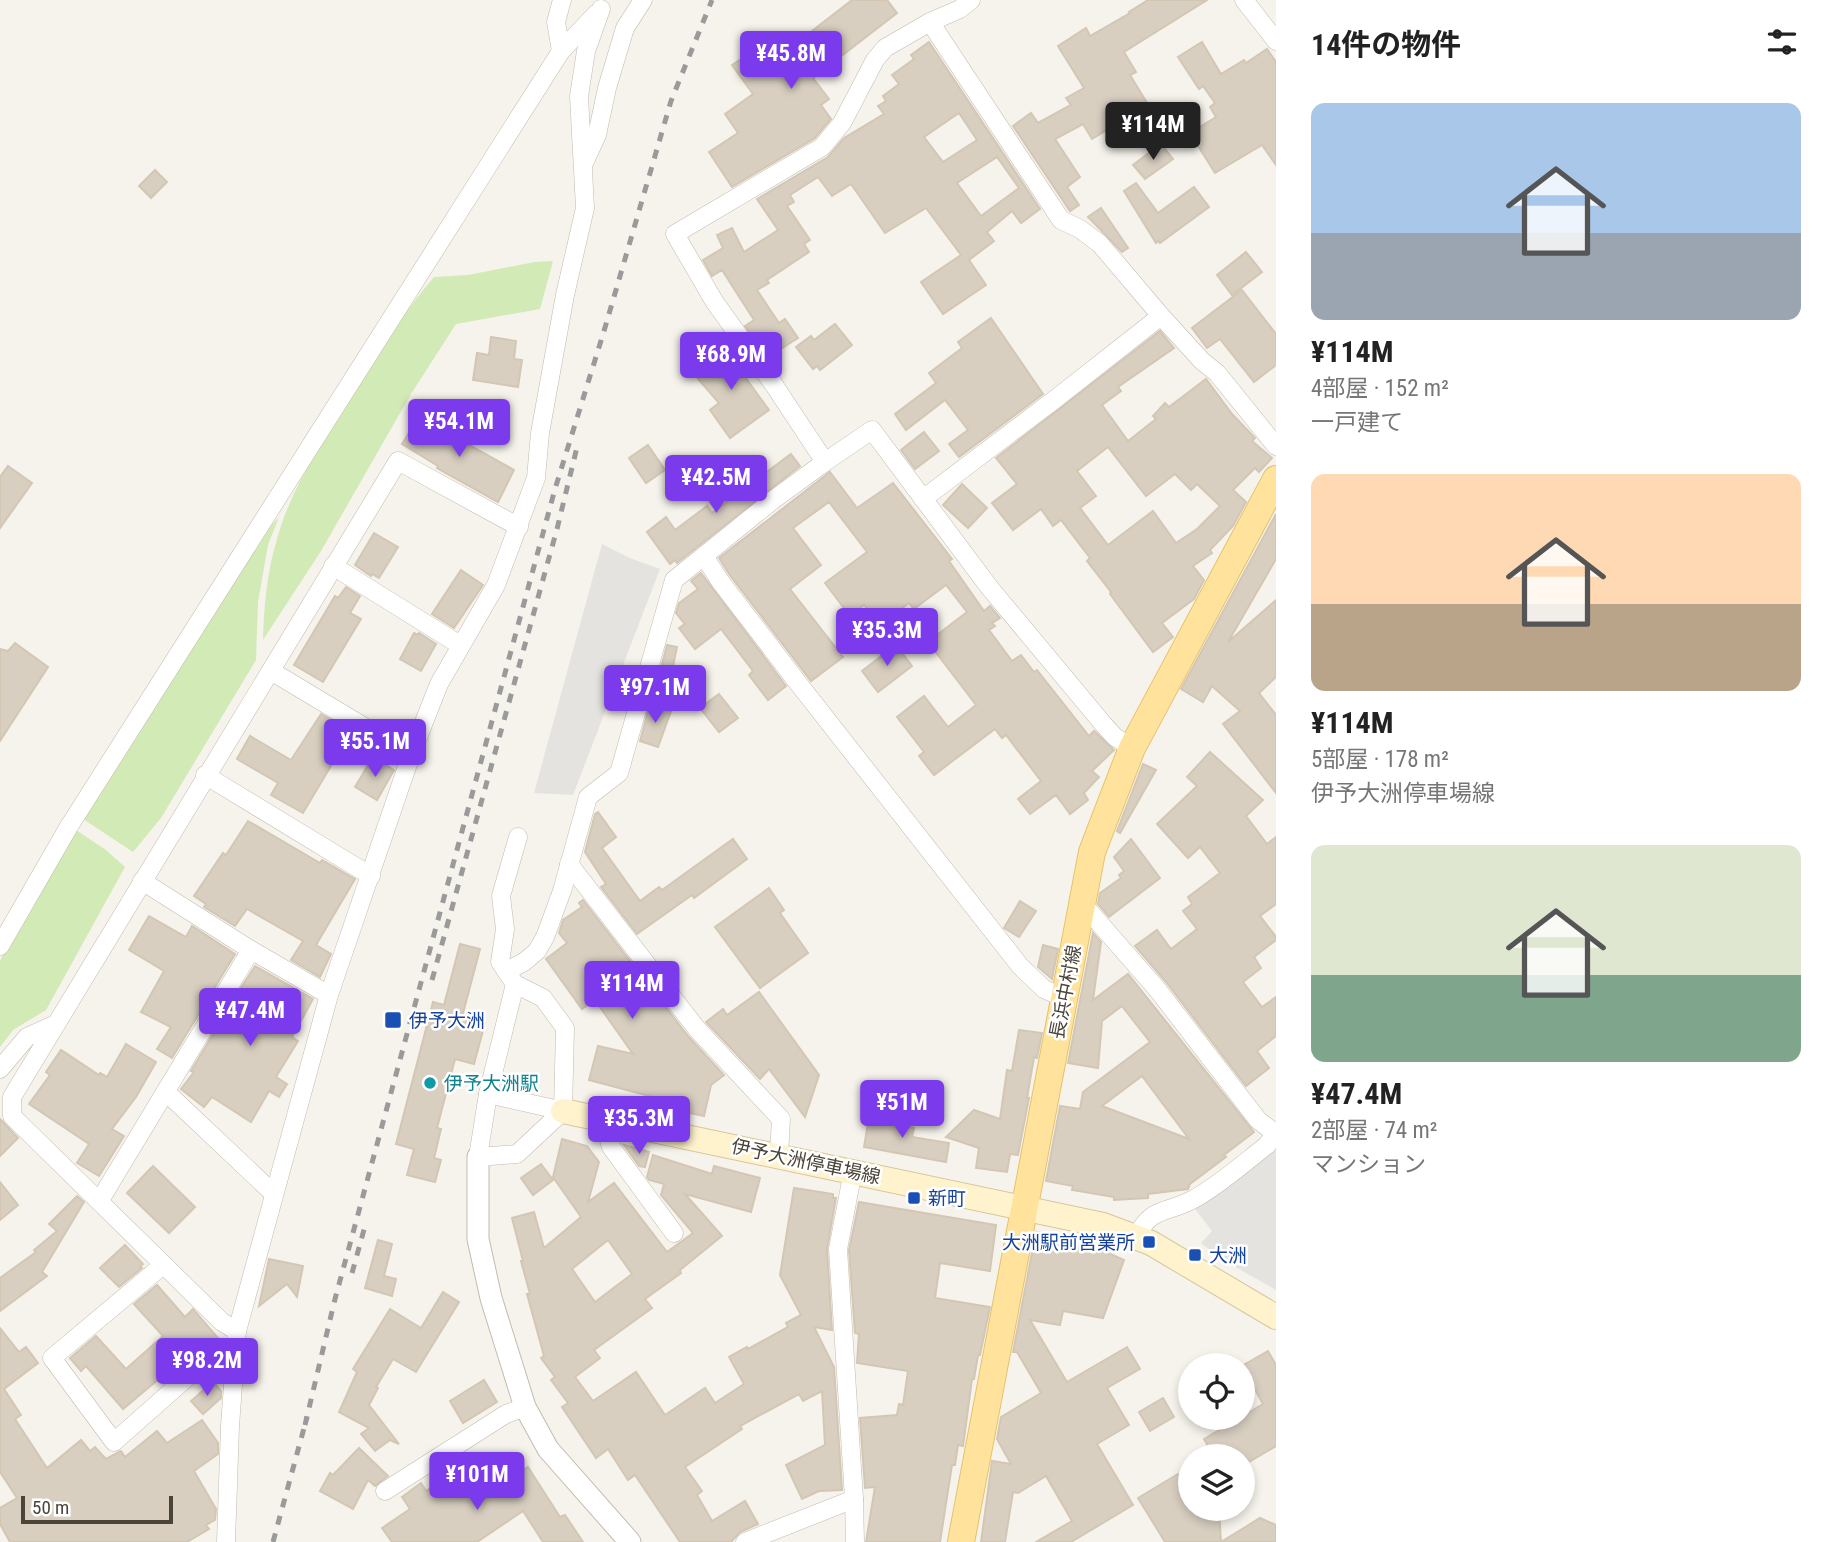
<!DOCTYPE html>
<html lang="ja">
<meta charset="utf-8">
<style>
:root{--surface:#fff;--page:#f6f6f6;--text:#222;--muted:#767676;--accent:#7c3aed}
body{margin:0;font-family:"Roboto Condensed","Noto Sans JP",sans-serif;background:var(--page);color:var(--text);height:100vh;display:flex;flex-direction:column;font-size:26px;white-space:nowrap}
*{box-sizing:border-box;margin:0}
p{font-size:23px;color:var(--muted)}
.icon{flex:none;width:38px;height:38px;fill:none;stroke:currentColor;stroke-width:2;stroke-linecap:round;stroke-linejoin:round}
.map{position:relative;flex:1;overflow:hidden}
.panel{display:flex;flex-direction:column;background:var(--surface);width:560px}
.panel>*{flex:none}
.tools{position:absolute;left:1178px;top:1353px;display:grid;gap:14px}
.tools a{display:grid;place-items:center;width:77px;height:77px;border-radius:50%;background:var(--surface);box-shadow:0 4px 10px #0003;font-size:35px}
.scale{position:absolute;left:21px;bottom:18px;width:152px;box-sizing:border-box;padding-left:7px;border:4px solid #4b4439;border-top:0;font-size:19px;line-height:24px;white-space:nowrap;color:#4b4439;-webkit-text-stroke:5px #fff;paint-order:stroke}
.price{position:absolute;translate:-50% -60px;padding:0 16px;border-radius:7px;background:var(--accent);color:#fff;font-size:23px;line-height:46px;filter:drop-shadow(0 2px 4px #0008)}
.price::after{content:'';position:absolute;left:50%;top:42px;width:21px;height:16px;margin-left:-10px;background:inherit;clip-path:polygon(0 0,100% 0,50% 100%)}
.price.active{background:#222;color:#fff}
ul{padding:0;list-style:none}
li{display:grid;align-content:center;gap:14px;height:371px;padding:0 35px}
li span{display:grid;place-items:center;height:217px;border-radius:14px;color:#555}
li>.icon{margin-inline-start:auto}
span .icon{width:126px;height:126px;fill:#fffc;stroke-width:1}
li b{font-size:30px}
h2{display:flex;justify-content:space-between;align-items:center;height:84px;padding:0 35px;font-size:30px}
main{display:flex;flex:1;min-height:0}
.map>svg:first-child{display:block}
.green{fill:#d2eab5}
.parking{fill:#e5e3e0}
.building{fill:#d8cfc1;stroke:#d3c7b4;stroke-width:2;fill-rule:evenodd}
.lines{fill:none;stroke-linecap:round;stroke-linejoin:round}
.minor-casing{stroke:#c2bbae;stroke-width:19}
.tertiary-casing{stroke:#c2bbae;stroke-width:23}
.secondary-casing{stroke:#d6c79b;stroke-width:26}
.primary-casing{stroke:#e6c16a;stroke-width:28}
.minor{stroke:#fff;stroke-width:18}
.tertiary{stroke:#fff;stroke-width:21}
.secondary{stroke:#fff3cd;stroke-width:24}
.primary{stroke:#ffe39c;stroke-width:26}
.rail{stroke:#9a9a9a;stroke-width:5;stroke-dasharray:9 9;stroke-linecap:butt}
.transit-dot{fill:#1a4fb4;stroke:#fff;stroke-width:2.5}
.culture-dot{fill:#0f9aa8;stroke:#fff;stroke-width:2.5}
.labels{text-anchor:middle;stroke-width:5;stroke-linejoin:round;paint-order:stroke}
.street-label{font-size:19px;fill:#4b4439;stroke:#fff}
.transit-label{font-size:19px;fill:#164399;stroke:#fff;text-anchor:start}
.culture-label{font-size:19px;fill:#0d838f;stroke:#fff;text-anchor:start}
</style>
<main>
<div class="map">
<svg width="1276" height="1542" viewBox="0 0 1276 1542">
<rect width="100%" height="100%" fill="#f6f3ec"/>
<!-- green -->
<g class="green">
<path d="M553,261L540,309L456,324L411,394L321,551L263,640C264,605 267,572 277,539C291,488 321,445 349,401C375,359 401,315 434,277L468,275L535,262Z"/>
<polygon points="279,517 268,545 258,602 256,660 161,818 133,852 83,819 259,539"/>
<polygon points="76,830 106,850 125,867 46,1010 13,1030 0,1047 0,961 19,922"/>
</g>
<!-- parking -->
<g class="parking">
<polygon points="602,544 630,558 660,569 573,795 534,793"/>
<polygon points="1276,1149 1276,1290 1223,1260 1201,1243 1212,1231 1195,1209"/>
</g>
<!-- building -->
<g class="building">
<polygon points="852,0 887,0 897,13 813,78 829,99 821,105 831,119 815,138 732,187 709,152 738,133 725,114 753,94 732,65 752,52 757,59 784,40 790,48"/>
<polygon points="1148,0 1207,0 1124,52 1136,72 1130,75 1155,116 1114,142 1107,130 1092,139 1083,124 1055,139 1080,177 1067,187 1079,205 1070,211 1013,126 1031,113 1038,123 1071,105 1066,98 1084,88 1058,46 1086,28 1090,36 1130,13 1129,12"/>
<path d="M929,42L1040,209L1021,223L1012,211L987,232L994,241L969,260L986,285L943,314L921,282L961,255L926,208L885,233L851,184L832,196L818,177L790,195L794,202L787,206L810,240L804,244L809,252L767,280L769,283L757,290L779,323L785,319L798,338L776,352L767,340L760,346L745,326L754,320L722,270L712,276L703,260L723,248L717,235L732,228L744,252L778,230L757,199L828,157L844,138L884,114L878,106L886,101L883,96L899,84L892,75L914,59L911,55ZM959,113L977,140L943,162L924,137ZM997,157L1019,188L981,216L957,183Z"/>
<polygon points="1202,42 1221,74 1244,60 1246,63 1267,49 1276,62 1276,165 1262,145 1215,173 1190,133 1216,117 1210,107 1215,103 1203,86 1199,89 1178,57"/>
<polygon points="1161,144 1173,159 1145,179 1133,165"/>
<polygon points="155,170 167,182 151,198 139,186"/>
<polygon points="1136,183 1158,213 1194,187 1209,207 1160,243 1159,241 1156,243 1124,191"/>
<polygon points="1101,208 1128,248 1122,252 1088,217"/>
<polygon points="1246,252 1262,272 1232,295 1217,275"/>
<polygon points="1242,290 1276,334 1276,365 1254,382 1220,339 1207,348 1192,328"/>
<polygon points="991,318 1043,394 959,457 949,444 968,430 945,400 906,430 895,414 936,383 929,373 962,348 958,342"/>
<polygon points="835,324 852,345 820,370 817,366 813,369 796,347 811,336 814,340"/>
<path d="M1160,331L1174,348L1118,387L1121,391L1102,405L1128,441L1156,419L1153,416L1165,403L1169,407L1206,379L1232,414L1255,438L1252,441L1272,458L1259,472L1255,468L1233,490L1246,502L1233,526L1210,550L1212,553L1193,566L1204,580L1194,599L1162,623L1173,637L1153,652L1110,594L1111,592L1087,561L1090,558L1061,520L1053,526L1041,509L1013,530L992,503L1017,484L996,458ZM1108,447L1146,496L1175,474L1191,490L1197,484L1220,506L1197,529L1176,543L1153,511L1108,545L1080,508L1096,496L1077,471Z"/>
<polygon points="491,337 516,341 514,359 522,360 518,387 473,380 477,353 489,355"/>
<polygon points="730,343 743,361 737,366 769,410 730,438 710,410 719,403 694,374"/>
<polygon points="419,417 514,470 498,502 437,468 438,466 402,444"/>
<polygon points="924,432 939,451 915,469 901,450"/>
<polygon points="648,445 665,470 646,483 629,458"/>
<polygon points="791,454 800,466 677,563 675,560 670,564 647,532 666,517 675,530 707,506 712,513 742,490 739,486 757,473 760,477"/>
<polygon points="8,466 32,483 0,528 0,477"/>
<polygon points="830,472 857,508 893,483 952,559 949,561 984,611 990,606 1000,618 992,623 995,626 989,630 1012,661 1021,655 1034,672 1037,670 1089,736 1094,731 1114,750 1092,771 1099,777 1084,793 1088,800 1070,814 1056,795 1030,814 1018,799 1041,781 1006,735 1002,738 995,729 934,775 919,756 924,752 897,717 924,696 948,727 976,705 928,642 967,612 946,585 914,609 909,603 880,625 864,605 850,616 825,583 867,552 829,502 793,528 821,565 790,589 843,657 811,681 729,574 719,558"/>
<polygon points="962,484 987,508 968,528 943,505"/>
<polygon points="1276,514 1276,559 1228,642 1276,600 1276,677 1259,693 1276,715 1276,793 1223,724 1240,711 1212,686 1203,702 1181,689"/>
<polygon points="374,533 398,547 379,578 372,574 371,576 355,565"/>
<polygon points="461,570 483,585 454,628 432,614"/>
<polygon points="701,573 786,686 768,700 749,675 753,671 721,629 695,649 679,628 685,624 676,613 679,603 698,589 691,581"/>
<polygon points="346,587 360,596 350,613 361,619 323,682 294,665 335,596 338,598"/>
<polygon points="414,633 418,635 419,633 436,644 421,671 400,659"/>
<polygon points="15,643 48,667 0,741 0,649 8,651"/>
<polygon points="667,645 677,647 671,675 660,672"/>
<polygon points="896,645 912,666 878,692 862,671"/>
<polygon points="719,694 738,718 719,732 700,708"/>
<polygon points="650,704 671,711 658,747 640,741"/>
<polygon points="321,714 336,723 327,737 330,738 328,742 341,749 303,813 271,795 278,783 237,759 250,736 291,760"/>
<polygon points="1210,752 1263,800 1246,816 1267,844 1276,837 1276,904 1260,916 1276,937 1276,940 1254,957 1261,968 1243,982 1262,1007 1276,997 1276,1036 1257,1051 1269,1068 1246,1086 1166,982 1135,946 1157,930 1171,949 1197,929 1183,911 1192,904 1188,897 1220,873 1200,847 1188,858 1157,824 1197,786 1187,777"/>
<polygon points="373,757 394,770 377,800 355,787"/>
<polygon points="1143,764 1156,770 1120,833 1117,831"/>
<polygon points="598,812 616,837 602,848 640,901 659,887 662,890 733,839 747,859 694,898 692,895 637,934 601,887 606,884 585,852 595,814"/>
<polygon points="248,821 320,863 322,860 355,879 316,945 331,954 320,977 291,960 303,941 247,909 235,926 204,907 206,904 194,896 223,853 226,855"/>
<polygon points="1131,839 1160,878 1109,917 1098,904 1100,893 1121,878 1119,875 1124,871 1114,857"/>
<polygon points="769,888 784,910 780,913 808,953 760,988 715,927"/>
<polygon points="583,900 688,1036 724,1075 711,1085 704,1116 656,1106 657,1098 589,1080 598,1046 633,1054 595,1000 582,1009 546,959 567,943 559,933 563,920 582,907 579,903"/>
<polygon points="1020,901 1036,911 1019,937 1004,928"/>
<polygon points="149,916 186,937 192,926 235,954 172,1058 157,1049 171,1027 141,1012 164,971 129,950"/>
<path d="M1093,933L1101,942L1093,1000L1128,974L1254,1132L1224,1155L1226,1157L1190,1184L1188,1189L1148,1194V1198L1114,1200V1197L1072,1190L1073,1186L1046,1181L1060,1106L1080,1109L1083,1092L1150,1042L1122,1006L1102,1021L1098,1068L1068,1063ZM1142,1076L1189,1139L1102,1106Z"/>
<polygon points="460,944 480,949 462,1017 485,1023 474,1064 455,1059 437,1128 441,1129 434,1158 441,1160 435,1182 407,1175 414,1149 396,1144 433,1002 444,1005"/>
<polygon points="1043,945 1058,949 1052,979 1038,967"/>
<polygon points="255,966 313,999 292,1037 298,1041 276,1077 287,1084 279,1097 269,1091 251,1122 212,1097 204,1107 181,1089 194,1072 191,1071 220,1023 229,1030 249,998 239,991"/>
<polygon points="759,992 819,1075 805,1117 769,1069 760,1079 706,1022 723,1009 727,1015"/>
<polygon points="1019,1030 1042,1033 1037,1058 1034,1057 1027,1098 1029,1098 1018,1155 1010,1154 1007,1172 976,1168 979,1148 946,1137 974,1110 1000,1119 1007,1070 1012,1071"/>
<polygon points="126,1044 156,1062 136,1097 112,1129 124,1136 99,1176 77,1163 89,1144 29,1104 50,1075 46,1072 61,1050 99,1075 100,1073 107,1077"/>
<polygon points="869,1117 905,1122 904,1126 914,1128 912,1137 949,1143 946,1162 864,1147"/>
<polygon points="0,1119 18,1138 0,1156"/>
<path d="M562,1139L587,1146L599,1162L588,1202L614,1183L667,1252L693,1233L661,1195L664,1184L649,1180L647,1177L653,1155L712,1174L714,1166L760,1178L751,1212L685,1194L722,1236L680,1270L681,1273L645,1299L652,1308L594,1350L600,1358L575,1377L593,1401L636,1372L665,1415L705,1388L715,1403L744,1384L729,1357L747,1347L748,1349L788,1327L786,1323L801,1315L780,1275L794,1188L833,1194V1198H836L827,1249L832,1330L814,1327L834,1367L842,1490L819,1491L802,1499L786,1465L825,1445L822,1391L803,1401L799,1394L740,1426L742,1429L685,1467L702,1491L697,1495L712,1521L745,1501L758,1524L740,1532L731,1542H680L635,1475L628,1480L608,1449L596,1458L562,1407L568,1403L551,1380L555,1377L541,1358L544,1356L527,1294H530L521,1261H523L512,1218L534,1212L544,1248L581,1217L553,1177ZM608,1240L632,1274L595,1302L572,1269Z"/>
<polygon points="624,1145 649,1152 645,1167 639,1166"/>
<polygon points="541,1164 553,1180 533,1195 521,1178"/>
<polygon points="153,1166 195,1207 169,1233 127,1193"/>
<polygon points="0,1182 18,1205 0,1220"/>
<polygon points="77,1196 84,1202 42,1272 47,1276 0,1311 0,1278 36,1252 34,1250 57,1231 49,1224"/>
<polygon points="859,1202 996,1225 990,1271 940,1263 935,1298 990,1307 980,1355 978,1355 974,1379 972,1379 963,1446 958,1445 955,1465 952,1465 940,1542 866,1542 875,1487 865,1488 860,1418 897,1415 899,1404 903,1405 908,1371 857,1363 859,1334 855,1333 849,1250"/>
<polygon points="1036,1232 1073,1238 1072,1245 1099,1249 1124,1260 1103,1318 1063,1311 1060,1325 1030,1320 1067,1382 1127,1347 1140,1369 1107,1388 1129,1425 1097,1444 1133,1505 1071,1542 1036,1542 1072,1521 1046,1476 1018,1493 1013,1492 1005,1542 981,1542 992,1461 1011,1464 997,1439 1001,1417 1041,1393 1017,1352 1013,1352"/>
<polygon points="378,1240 392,1244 384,1276 396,1279 392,1296 365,1288"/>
<polygon points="125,1245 143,1264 140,1266 142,1268 119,1287 100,1268"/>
<polygon points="269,1259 303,1266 297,1297 287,1284 259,1306"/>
<polygon points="157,1285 185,1317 193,1309 218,1338 209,1345 203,1348 202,1347 189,1359 186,1356 123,1409 86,1366 81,1371 70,1358 96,1336 126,1369 163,1336 134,1304"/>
<polygon points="443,1292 459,1302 416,1372 393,1359 376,1387 378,1388 369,1405 399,1444 390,1440 375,1451 361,1434 369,1428 339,1412 357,1372 353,1369 390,1309 421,1328"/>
<polygon points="0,1328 19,1352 26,1347 38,1363 4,1389 21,1415 15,1419 47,1468 81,1440 90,1451 95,1447 106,1459 121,1451 125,1457 157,1431 167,1443 202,1420 218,1443 218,1454 194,1471 216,1509 215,1520 206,1525 209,1529 187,1542 10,1542 0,1524 0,1508 17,1498 0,1472"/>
<polygon points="1268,1351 1276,1365 1276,1446 1242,1466 1242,1456 1214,1456 1204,1439 1263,1404 1242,1366"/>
<polygon points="484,1380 497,1402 463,1423 450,1401"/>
<polygon points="213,1382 221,1391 221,1398 203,1414 191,1401"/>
<polygon points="1163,1398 1174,1417 1150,1431 1139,1412"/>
<polygon points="359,1448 388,1476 375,1486 368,1480 353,1509 320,1491 330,1473 333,1475"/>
<polygon points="528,1467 560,1517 565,1515 583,1542 543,1542 523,1511 477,1542 392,1542 382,1528 410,1509 402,1497 421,1483 426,1491 457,1470 479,1502 515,1478 514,1476"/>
<polygon points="1178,1474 1190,1493 1190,1508 1219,1508 1221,1542 1260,1518 1276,1525 1276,1542 1165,1542 1138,1498"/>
</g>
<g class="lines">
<defs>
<g id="minor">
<polyline points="1244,0 1276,41"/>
<polyline points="930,22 1061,220 1080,229 1100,244 1161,316 1202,361 1217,373 1276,446"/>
<polyline points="561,51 556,22 562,0"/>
<polyline points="584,163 597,135 607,88 625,28 643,0"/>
<polyline points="825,462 872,430 989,587 1104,725 1115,737 1132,748"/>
<polyline points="923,499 1054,400 1161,316"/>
<polyline points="704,556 720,581 798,683 1020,966 1044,989 1064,998"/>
<polyline points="333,566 460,645"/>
<polyline points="271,671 411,755"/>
<polyline points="205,775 371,876"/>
<polyline points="569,864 697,1029 781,1119 779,1155"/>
<polyline points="142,881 251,950 329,995"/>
<polyline points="1081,908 1088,910 1157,989 1258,1120 1276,1134"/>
<polyline points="0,946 68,828 561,51 596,14"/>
<polyline points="506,971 524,962 537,951 545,937 562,891 588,797 619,773 674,580 773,500 825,462 774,385 714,301 675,234 822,147 842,123 875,60 885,48 930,22 960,9 971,0"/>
<polyline points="515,984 488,1094 478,1157 517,1154 563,1111 565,1028 543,998 515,984 500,962 505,929 501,896 518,837"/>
<polyline points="0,1069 27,1037 56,1024"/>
<polyline points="166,1092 274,1194"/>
<polyline points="488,1094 563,1111"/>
<polyline points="603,1119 611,1147 674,1233"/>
<polyline points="853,1171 838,1249 854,1499 855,1542"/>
<polyline points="100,1200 251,950"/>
<path d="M1136,1237C1152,1206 1165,1214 1192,1200C1217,1187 1245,1162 1267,1145L1276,1133"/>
<polyline points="163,1265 52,1358 114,1442 209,1358 221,1352 237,1351"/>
<polyline points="237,1331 222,1322 12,1116 12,1097 398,461 519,527"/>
<polyline points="385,1491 506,1414 525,1407"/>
<polyline points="226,1542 230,1426 237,1331 329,995 411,755 439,684 496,585 536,478 540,433 565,295 585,208 579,96 586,51 601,9"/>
<polyline points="745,1542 854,1499"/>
</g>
<polyline id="tertiary" points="478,1157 478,1239 491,1298 525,1407 548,1449 630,1542"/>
<polyline id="secondary" points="563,1111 1103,1225 1151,1243 1276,1317"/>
<polyline id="primary" points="961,1542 1092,852 1132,748 1276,479"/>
</defs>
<!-- minor casing -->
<use href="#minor" class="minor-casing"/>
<!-- tertiary casing -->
<use href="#tertiary" class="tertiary-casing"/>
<!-- secondary casing -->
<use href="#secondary" class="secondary-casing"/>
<!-- primary casing -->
<use href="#primary" class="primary-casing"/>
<!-- minor -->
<use href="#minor" class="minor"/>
<!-- tertiary -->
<use href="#tertiary" class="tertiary"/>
<!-- secondary -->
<use href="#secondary" class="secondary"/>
<!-- primary -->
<use href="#primary" class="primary"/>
<!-- rail -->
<g class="rail">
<polyline points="432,980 557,529 578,443"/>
<polyline points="352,1273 365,1226"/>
<polyline points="305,1425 335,1299 555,489 604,331 671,101 712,0"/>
<polyline points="273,1542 307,1417"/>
</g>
</g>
<!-- markers -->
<g class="transit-dot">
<rect x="384" y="1011" width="18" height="18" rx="3.5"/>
<rect x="907" y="1191" width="14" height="14" rx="3.5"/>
<rect x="1142" y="1235" width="14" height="14" rx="3.5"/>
<rect x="1188" y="1248" width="14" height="14" rx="3.5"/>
</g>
<circle class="culture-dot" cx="430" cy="1083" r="7"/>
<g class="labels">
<!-- street labels -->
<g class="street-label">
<text transform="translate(1065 992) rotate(-79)" y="7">長浜中村線</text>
<text transform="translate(806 1161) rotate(12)" y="7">伊予大洲停車場線</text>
</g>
<!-- transit labels -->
<g class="transit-label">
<text x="409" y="1027">伊予大洲</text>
<text x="928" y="1205">新町</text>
<text x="1135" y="1249" text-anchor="end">大洲駅前営業所</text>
<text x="1209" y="1262">大洲</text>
</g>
<!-- culture labels -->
<g class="culture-label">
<text x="444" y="1090">伊予大洲駅</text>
</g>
</g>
</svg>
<div class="tools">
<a><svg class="icon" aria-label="locate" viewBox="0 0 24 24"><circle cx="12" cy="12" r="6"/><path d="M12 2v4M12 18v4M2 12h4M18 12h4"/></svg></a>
<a><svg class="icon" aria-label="layers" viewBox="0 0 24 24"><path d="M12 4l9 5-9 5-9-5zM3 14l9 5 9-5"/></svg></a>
</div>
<div class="scale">50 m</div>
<b class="price" style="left:791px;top:91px">¥45.8M</b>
<b class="price active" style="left:1153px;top:162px">¥114M</b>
<b class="price" style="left:731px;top:392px">¥68.9M</b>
<b class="price" style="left:459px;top:459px">¥54.1M</b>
<b class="price" style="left:716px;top:515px">¥42.5M</b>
<b class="price" style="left:887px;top:668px">¥35.3M</b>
<b class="price" style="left:655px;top:725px">¥97.1M</b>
<b class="price" style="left:375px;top:779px">¥55.1M</b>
<b class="price" style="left:632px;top:1021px">¥114M</b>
<b class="price" style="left:250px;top:1048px">¥47.4M</b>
<b class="price" style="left:902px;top:1140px">¥51M</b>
<b class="price" style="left:639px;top:1156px">¥35.3M</b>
<b class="price" style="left:207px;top:1398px">¥98.2M</b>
<b class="price" style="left:477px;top:1512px">¥101M</b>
</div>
<section class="panel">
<h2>14件の物件<svg class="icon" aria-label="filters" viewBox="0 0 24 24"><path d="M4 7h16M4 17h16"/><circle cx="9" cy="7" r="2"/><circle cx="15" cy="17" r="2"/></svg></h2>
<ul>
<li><span style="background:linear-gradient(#a9c7e8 60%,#9aa5b1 0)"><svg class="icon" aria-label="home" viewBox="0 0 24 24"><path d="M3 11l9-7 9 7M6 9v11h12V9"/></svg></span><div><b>¥114M</b><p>4部屋 · 152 m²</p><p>一戸建て</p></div></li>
<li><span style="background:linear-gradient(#ffd9b3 60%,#b9a48a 0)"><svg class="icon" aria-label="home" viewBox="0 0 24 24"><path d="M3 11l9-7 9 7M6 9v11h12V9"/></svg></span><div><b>¥114M</b><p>5部屋 · 178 m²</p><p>伊予大洲停車場線</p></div></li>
<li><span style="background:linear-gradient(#dfe7d0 60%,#7fa58c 0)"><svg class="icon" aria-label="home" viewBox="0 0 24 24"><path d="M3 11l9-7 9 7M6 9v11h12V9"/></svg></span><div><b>¥47.4M</b><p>2部屋 · 74 m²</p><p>マンション</p></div></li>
</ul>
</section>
</main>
